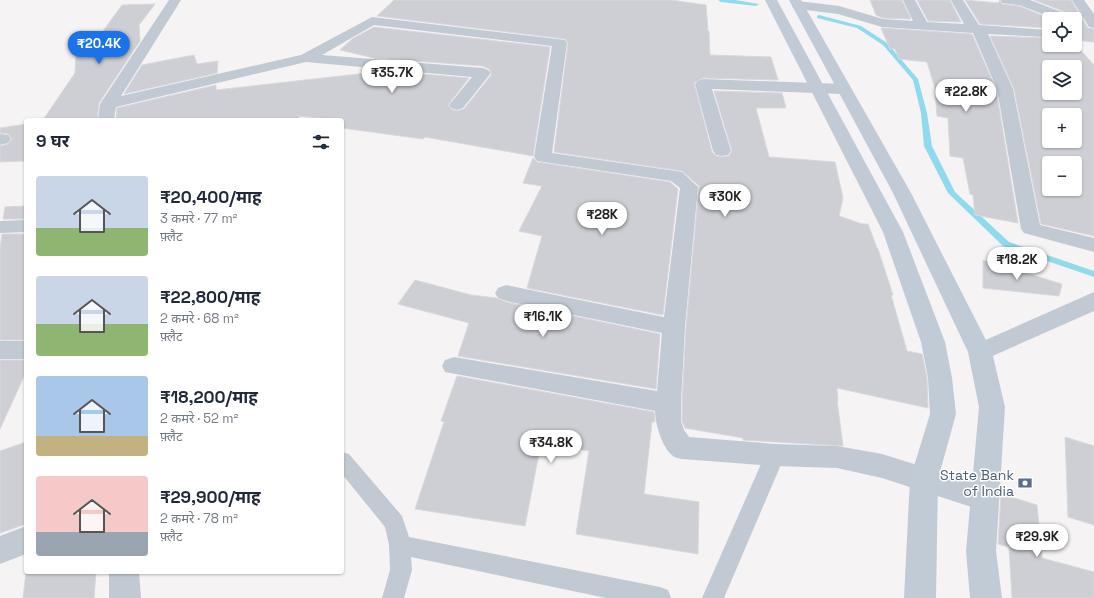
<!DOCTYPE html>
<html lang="hi">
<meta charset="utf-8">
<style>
:root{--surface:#fff;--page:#f2f2f3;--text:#1f2937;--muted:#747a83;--accent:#1a73e8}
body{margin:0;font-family:"Space Grotesk","Noto Sans Devanagari",sans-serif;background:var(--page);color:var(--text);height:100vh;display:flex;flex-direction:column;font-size:15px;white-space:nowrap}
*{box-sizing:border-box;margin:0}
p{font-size:13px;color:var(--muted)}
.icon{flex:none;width:22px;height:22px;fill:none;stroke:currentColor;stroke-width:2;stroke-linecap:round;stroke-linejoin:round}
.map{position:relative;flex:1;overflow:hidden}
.sheet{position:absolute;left:24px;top:118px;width:320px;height:456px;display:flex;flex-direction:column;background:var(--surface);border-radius:4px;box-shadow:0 1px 3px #0004}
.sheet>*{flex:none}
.controls{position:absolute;left:1042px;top:12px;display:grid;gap:8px}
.controls a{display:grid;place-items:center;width:40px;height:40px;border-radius:4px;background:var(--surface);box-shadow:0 1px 3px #0004;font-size:20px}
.price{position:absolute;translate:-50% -34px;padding:0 9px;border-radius:14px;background:#fff;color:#222;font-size:13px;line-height:26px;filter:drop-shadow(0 1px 2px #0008)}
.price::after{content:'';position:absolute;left:50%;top:24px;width:12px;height:9px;margin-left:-6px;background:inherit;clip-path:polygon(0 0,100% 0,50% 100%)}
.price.selected{background:var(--accent);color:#fff}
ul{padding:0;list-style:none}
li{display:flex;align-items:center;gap:12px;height:100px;padding:0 12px}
li span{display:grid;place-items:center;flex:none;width:112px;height:80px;border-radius:4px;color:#555}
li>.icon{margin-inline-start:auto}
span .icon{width:48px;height:48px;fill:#fffc;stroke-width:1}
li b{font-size:17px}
h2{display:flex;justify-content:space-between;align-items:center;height:48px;padding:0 12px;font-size:17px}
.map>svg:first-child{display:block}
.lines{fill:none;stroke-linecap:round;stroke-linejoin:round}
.stream{fill:#90daee;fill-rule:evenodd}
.building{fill:#cdcfd5;stroke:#d7d9de;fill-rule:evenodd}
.lane{fill:#c1cad2;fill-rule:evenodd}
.street{fill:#c1cad2;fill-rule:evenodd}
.secondary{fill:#c1cbd6;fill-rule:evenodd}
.labels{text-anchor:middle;stroke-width:3;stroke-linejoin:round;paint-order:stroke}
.near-service-label{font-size:14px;fill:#4e5e75;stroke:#fff;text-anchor:end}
</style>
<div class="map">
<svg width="1094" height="598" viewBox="0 0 1094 598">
<rect width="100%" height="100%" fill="#f5f3f3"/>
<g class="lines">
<!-- stream -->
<g class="stream">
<polygon points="718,0 735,0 759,4 756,6 721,2"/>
<polygon points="819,15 861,26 887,43 918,79 927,113 932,146 955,192 1009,242 1094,271 1094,277 1003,246 948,193 924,146 921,113 913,80 883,45 857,28 817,18 817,16"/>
</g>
</g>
<!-- building -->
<g class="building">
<polygon points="394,0 671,0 706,5 708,31 709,31 710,55 771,57 778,80 703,78 694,83 712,152 716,156 722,157 729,156 732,151 714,91 782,93 786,108 756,108 769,157 835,162 843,198 839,216 862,224 868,224 877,248 878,249 893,295 891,295 907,351 922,354 927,378 928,408 837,388 838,401 837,400 843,446 743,440 743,438 685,428 682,421 682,403 686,327 699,186 682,171 554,152 568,43 565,39 377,16"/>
<polygon points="870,0 902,0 911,19 883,18 876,15"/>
<polygon points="917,0 950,0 961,22 928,21"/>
<polygon points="965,0 998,3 1000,0 1002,4 1019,6 1051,19 1049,19 1049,28 980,24"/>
<polygon points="1034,0 1071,0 1088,28 1094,29 1094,42 1075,40 1075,19 1073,15"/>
<polygon points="155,4 139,25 140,41 99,103 97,120 43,120 75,73 77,37 101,34 122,5"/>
<polygon points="374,27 550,47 533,156 425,137 423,139 342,128 342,120 299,116 299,120 116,120 117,108 216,85 216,90 385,71 469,78 448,105 451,109 457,111 464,109 492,74 489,69 483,66 374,58 340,50 352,39"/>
<polygon points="881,28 972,34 996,89 1018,223 975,215 973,195 970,194 963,158 950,156 948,118 937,116 935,88 927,62 899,59 895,49 890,49"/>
<path d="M990,36L1049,38V45H1075V44L1094,65V236L1041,224L1014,89ZM1049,67H1075V93H1049ZM1049,115H1075V141H1049ZM1049,163H1075V189H1049Z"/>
<polygon points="194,55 197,64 218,61 217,73 124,94 142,65"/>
<polygon points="26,124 26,161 0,162 0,146 8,144 12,139 8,134 0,133 0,128"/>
<polygon points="533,158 537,162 670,182 678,189 663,315 527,288 542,236 519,231 542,186 523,183"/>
<polygon points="26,206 26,219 3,219 5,207"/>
<polygon points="2,234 26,234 26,340 0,340 0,249"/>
<polygon points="983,260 1062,284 1059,296 983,288"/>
<polygon points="415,280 471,295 496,298 506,302 660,334 656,389 458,356 469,323 398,304"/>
<polygon points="0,360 26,360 26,372 0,429"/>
<polygon points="457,376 654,412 655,422 652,422 644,494 699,502 698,554 576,534 589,451 541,443 525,526 415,509 444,422 441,421"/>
<polygon points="1065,437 1094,446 1094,525 1068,517"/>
<polygon points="26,442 26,524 0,533 0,451"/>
<polygon points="1001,494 1037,505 1042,558 1094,572 1094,598 1012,598 1009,547 998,544"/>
<polygon points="26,572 96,572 94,598 23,598"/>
</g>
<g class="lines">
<!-- lane -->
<g class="lane">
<polygon points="775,447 782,449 785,455 724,598 702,598 765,455 768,449"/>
<polygon points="342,452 349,454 402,516 409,537 660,587 668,590 671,598 606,598 411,557 412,570 404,598 382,598 390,570 389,545 385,527 342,474"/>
</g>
<!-- street -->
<g class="street">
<path d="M169,0H181L121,96L301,55L372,17L565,40L567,43L552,153L676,171L682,172L698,187L685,327L681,403V421L684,430L689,437L775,444L837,446L882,454L994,489L998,498L994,507L984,511L882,478L837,468L775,466L682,459C679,458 675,458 673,456C662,448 655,423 655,411L445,372L442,366L445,360L454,357L657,391L662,333L506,301L498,298L495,293L498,288L506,285L664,317L680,188L671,181L537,161L534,157L552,46L374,25L322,55L483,68L488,70L491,73L463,108L457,110L451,108L449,105L472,77L306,62L116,107L114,120H98L100,104Z"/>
<polygon points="903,0 915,0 927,22 964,24 951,0 963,0 979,25 1049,30 1049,36 1045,37 988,34 1013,89 1040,225 1094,238 1094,252 1024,233 1021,229 997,89 973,33 882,27 838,14 798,9 793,8 792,5 793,2 798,1 839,6 883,19 913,21"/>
<polygon points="1001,0 1030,0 1072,16 1074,19 1055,19 1019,5 1002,3"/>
<polygon points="1072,0 1084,0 1094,14 1094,28 1089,27"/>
<polygon points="703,79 843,84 848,86 851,89 848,92 843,94 712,89 731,151 728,155 722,156 716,155 713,151 695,84 698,81"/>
<polygon points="0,134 8,135 11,139 8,143 0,145"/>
<polygon points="26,220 26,232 0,233 0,221"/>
<polygon points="1094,292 1094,311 988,358 980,361 972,358 968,352 972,346"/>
<rect x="0" y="341" width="26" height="18"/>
<polygon points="26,526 26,554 0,564 0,536"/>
<polygon points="109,572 139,572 141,598 109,598"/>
</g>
<!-- secondary -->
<g class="secondary">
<polygon points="765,0 777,0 903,232 945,342 952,378 956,414 938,479 936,598 904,598 910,479 930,414 928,378 921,342 883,232"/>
<polygon points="789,0 801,0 911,193 992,352 1005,407 996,551 1002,598 970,598 966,551 979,407 968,352 893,193"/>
</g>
</g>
<!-- icons -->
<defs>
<symbol id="bank-bare" viewBox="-9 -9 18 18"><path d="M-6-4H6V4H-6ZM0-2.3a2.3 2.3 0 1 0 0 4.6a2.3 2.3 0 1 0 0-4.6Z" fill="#5c6f8a" stroke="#fff" stroke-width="2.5" paint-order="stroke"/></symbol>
</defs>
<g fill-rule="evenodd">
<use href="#bank-bare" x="1015" y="473" width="20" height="20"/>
</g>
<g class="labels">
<!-- near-service labels -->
<g class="near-service-label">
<text x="1014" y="480">State Bank<tspan x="1014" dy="16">of India</tspan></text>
</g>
</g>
</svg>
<div class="controls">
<a><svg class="icon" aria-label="locate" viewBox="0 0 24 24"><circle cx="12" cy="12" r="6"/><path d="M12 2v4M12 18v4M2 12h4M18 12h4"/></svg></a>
<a><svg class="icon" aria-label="layers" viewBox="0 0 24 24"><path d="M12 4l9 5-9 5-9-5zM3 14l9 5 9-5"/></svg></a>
<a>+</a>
<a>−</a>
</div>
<b class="price selected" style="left:99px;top:65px">₹20.4K</b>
<b class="price" style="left:392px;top:94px">₹35.7K</b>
<b class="price" style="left:966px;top:113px">₹22.8K</b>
<b class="price" style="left:725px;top:218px">₹30K</b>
<b class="price" style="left:602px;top:236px">₹28K</b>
<b class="price" style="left:1017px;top:281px">₹18.2K</b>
<b class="price" style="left:543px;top:338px">₹16.1K</b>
<b class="price" style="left:551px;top:464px">₹34.8K</b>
<b class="price" style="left:1037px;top:558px">₹29.9K</b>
<section class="sheet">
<h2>9 घर<svg class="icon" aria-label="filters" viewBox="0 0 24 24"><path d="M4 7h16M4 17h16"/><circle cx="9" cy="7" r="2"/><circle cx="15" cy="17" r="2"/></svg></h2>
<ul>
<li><span style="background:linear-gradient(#c9d6e8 65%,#8fb573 0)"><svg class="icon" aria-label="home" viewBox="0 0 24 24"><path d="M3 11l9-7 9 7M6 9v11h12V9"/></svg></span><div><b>₹20,400/माह</b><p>3 कमरे · 77 m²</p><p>फ़्लैट</p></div></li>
<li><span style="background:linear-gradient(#c9d6e8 60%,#8fb573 0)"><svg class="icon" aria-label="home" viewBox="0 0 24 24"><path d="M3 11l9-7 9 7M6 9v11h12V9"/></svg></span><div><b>₹22,800/माह</b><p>2 कमरे · 68 m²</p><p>फ़्लैट</p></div></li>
<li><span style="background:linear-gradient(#a9c7e8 75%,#c2b280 0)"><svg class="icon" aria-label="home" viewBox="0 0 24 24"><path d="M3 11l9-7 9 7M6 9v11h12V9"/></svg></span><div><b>₹18,200/माह</b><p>2 कमरे · 52 m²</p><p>फ़्लैट</p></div></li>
<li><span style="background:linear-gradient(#f6c9c9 70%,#9aa5b1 0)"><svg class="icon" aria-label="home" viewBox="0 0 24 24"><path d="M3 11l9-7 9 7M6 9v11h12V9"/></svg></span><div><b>₹29,900/माह</b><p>2 कमरे · 78 m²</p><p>फ़्लैट</p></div></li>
</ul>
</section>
</div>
